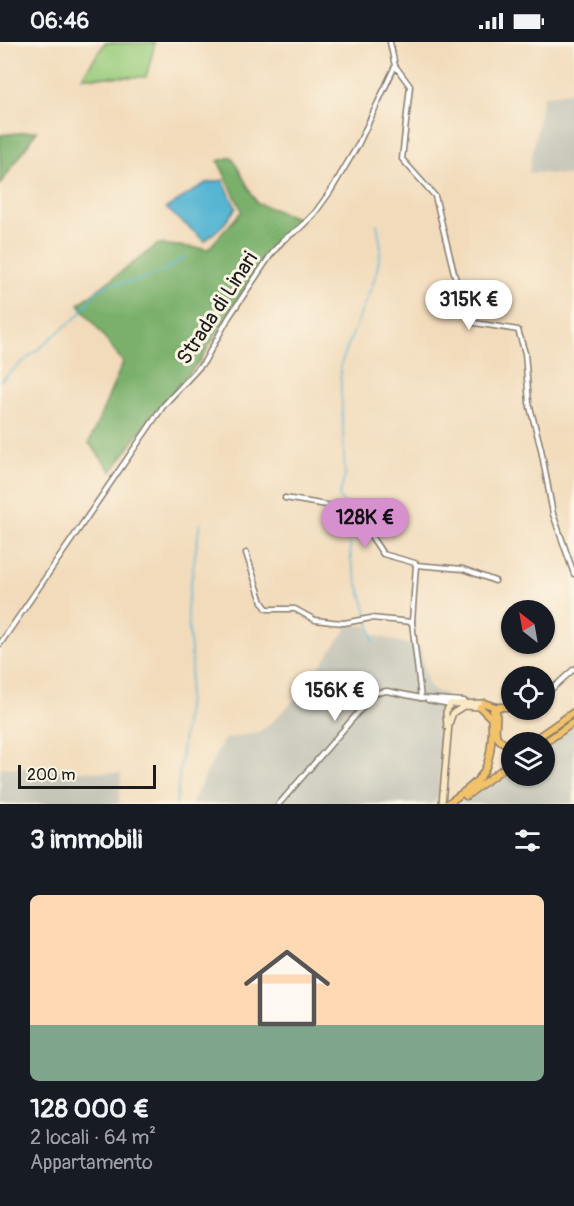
<!DOCTYPE html>
<html lang="it">
<meta charset="utf-8">
<style>
:root{--surface:#171b24;--page:#242831;--text:#f1f3f6;--muted:#9ea1a6;--accent:#d690ce}
body{margin:0;font-family:Pangolin,sans-serif;background:var(--page);color:var(--text);height:100vh;display:flex;flex-direction:column;font-size:22px;white-space:nowrap}
*{box-sizing:border-box;margin:0}
p{font-size:20px;color:var(--muted)}
.icon{flex:none;width:33px;height:33px;fill:none;stroke:currentColor;stroke-width:2;stroke-linecap:round;stroke-linejoin:round}
.map{position:relative;height:762px;overflow:hidden}
.sheet{display:flex;flex-direction:column;background:var(--surface);flex:1}
.sheet>*{flex:none}
.needle{width:39px;rotate:329deg}
.buttons{position:absolute;left:501px;top:558px;display:grid;gap:12px}
.buttons a{display:grid;place-items:center;width:54px;height:54px;border-radius:50%;background:var(--surface);box-shadow:0 2px 4px #0004;font-size:30px}
.scale{position:absolute;left:18px;bottom:15px;width:138px;box-sizing:border-box;padding-left:6px;border:3px solid #1c1c1c;border-top:0;font-size:16px;line-height:21px;white-space:nowrap;color:#1c1c1c;-webkit-text-stroke:4px #fcf5e5;paint-order:stroke}
.price{position:absolute;translate:-50% -51px;padding:0 14px;border-radius:21px;background:#fff;color:#222;font-size:20px;line-height:39px;filter:drop-shadow(0 2px 3px #0008)}
.price::after{content:'';position:absolute;left:50%;top:36px;width:18px;height:14px;margin-left:-9px;background:inherit;clip-path:polygon(0 0,100% 0,50% 100%)}
.price.active{background:var(--accent);color:#111}
ul{padding:0;list-style:none}
li{display:grid;align-content:center;gap:12px;height:318px;padding:0 30px}
li span{display:grid;place-items:center;height:186px;border-radius:9px;color:#555}
li>.icon{margin-inline-start:auto}
span .icon{width:108px;height:108px;fill:#fffc;stroke-width:1}
li b{font-size:26px}
h2{display:flex;justify-content:space-between;align-items:center;height:72px;padding:0 30px;font-size:26px}
.status{display:flex;justify-content:space-between;align-items:center;height:42px;padding:0 30px;background:var(--surface);direction:ltr}
.status svg{height:16px;fill:currentColor}
.map>svg:first-child{display:block}
.industrial{fill:#c5c5b8}
.green{fill:#99cc7d;stroke:#5a744c;stroke-width:1.5}
.forest{fill:#7ab06c;stroke:#4b6644;stroke-width:1.5}
.water{fill:#54b5d3;stroke:#386878;stroke-width:1.5}
.lines{fill:none;stroke-linecap:round;stroke-linejoin:round}
.stream{stroke:#54b5d3;stroke-width:1.5}
.street-casing{stroke:#877c6c;stroke-width:7}
.secondary-casing{stroke:#877c6c;stroke-width:8}
.primary-casing{stroke:#877c6c;stroke-width:9}
.street{stroke:#fff;stroke-width:4}
.secondary{stroke:#fae7c3;stroke-width:5}
.primary{stroke:#f2c26a;stroke-width:6}
.labels{text-anchor:middle;stroke-width:6;stroke-linejoin:round;paint-order:stroke}
.street-label{font-size:21px;fill:#1c1c1c;stroke:#fcf5e5}
</style>
<div class="status"><b>06:46</b><svg viewBox="0 0 49 12"><path d="M0 12V9h3v3zM5 12V6h3v6zM10 12V3h3v9zM15 12V0h3v12zM26 1h20v11H26zM47 4h2v5h-2z"/></svg></div>
<div class="map">
<svg width="574" height="762" viewBox="0 0 574 762">
<rect width="100%" height="100%" fill="#fcf5e5"/>
<filter id="ink" filterUnits="userSpaceOnUse"><feTurbulence type="fractalNoise" baseFrequency=".0167" numOctaves="2"/><feDisplacementMap in="SourceGraphic" scale="12" xChannelSelector="R" yChannelSelector="G"/><feConvolveMatrix kernelMatrix="1 2 1 2 8 2 1 2 1" color-interpolation-filters="sRGB"/></filter>
<filter id="wash" filterUnits="userSpaceOnUse"><feTurbulence type="fractalNoise" baseFrequency=".008" numOctaves="4" result="noise"/><feDisplacementMap in="SourceGraphic" scale="24" xChannelSelector="R" yChannelSelector="G"/><feGaussianBlur stdDeviation="1.35" result="paint"/><feColorMatrix in="noise" values="0 0 0 0 0 0 0 0 0 0 0 0 0 0 0 0 0 1.4 0 .05"/><feComposite in="paint" operator="in"/></filter>
<g filter="url(#wash)">
<rect width="100%" height="100%" fill="#f2dbbb"/>
<!-- industrial -->
<g class="industrial">
<polygon points="574,49 574,134 529,130 543,54"/>
<polygon points="350,582 367,584 375,593 420,606 428,643 434,649 444,652 439,756 431,762 191,762 224,697 259,690 274,678 299,653"/>
<polygon points="574,683 574,762 460,762 492,739 500,737 511,729 512,734 544,734 545,705"/>
<polygon points="0,725 121,731 119,762 0,762"/>
</g>
<!-- green -->
<polygon class="green" points="105,1 155,1 146,35 82,35"/>
<!-- forest -->
<g class="forest">
<polygon points="36,89 37,89 0,143 0,93"/>
<polygon points="232,115 257,161 302,178 278,199 262,221 199,320 149,377 112,430 89,401 123,320 79,262 158,202 208,207 242,169 218,119"/>
</g>
<!-- water -->
<polygon class="water" points="223,138 236,166 225,181 205,199 166,166 206,141"/>
<g class="lines">
<!-- stream -->
<g class="stream">
<polyline points="0,339 79,273 96,250 109,242 132,240 160,231 185,215"/>
<polyline points="346,464 339,455 345,434 340,324 376,233 381,206 377,182"/>
<polyline points="348,470 351,519 368,574"/>
<polyline points="369,579 373,599"/>
<polyline points="176,762 192,620 187,566 200,481"/>
</g>
</g>
</g>
<g filter="url(#ink)">
<g class="lines">
<defs>
<g id="street">
<polyline points="396,25 410,44 402,117 435,154 462,263 471,278 475,281 518,288 525,311 529,361 541,407 553,472 574,532"/>
<polyline points="285,456 350,467 357,473 383,512 415,521 416,523 412,580"/>
<polyline points="246,511 262,560 267,567 295,567 315,578 332,580 344,581 371,576 412,580 421,656"/>
<polyline points="416,523 463,527 495,539"/>
<polyline points="0,602 164,363 204,320 229,275 270,214 283,198 300,186 314,172 330,150 358,103 395,24 390,0"/>
<polyline points="544,654 574,627"/>
<polyline points="428,658 450,662"/>
<polyline points="279,762 375,651 387,649 421,656 464,659"/>
</g>
<g id="secondary">
<polyline points="447,685 446,670 450,662 484,661"/>
<polyline points="442,762 449,682 453,671 464,664 480,665"/>
</g>
<g id="primary">
<polyline points="484,661 495,665 512,665"/>
<polyline points="480,665 491,676"/>
<path d="M495,665C501,682 485,697 512,704"/>
<polyline points="531,700 574,670"/>
<polyline points="544,701 574,680"/>
<polyline points="466,754 512,720"/>
<path d="M447,762C481,738 491,732 492,688C492,680 490,673 495,665"/>
</g>
</defs>
<!-- street casing -->
<use href="#street" class="street-casing"/>
<!-- secondary casing -->
<use href="#secondary" class="secondary-casing"/>
<!-- primary casing -->
<use href="#primary" class="primary-casing"/>
<!-- street -->
<use href="#street" class="street"/>
<!-- secondary -->
<use href="#secondary" class="secondary"/>
<!-- primary -->
<use href="#primary" class="primary"/>
</g>
</g>
<g class="labels">
<!-- street labels -->
<g class="street-label">
<text transform="translate(217 266) rotate(-57)" y="7">Strada di Linari</text>
</g>
</g>
</svg>
<div class="buttons">
<a><svg class="needle" viewBox="-14 -14 28 28"><path d="M0-13l5 13h-10z" fill="#e53935"/><path d="M0 13l5-13h-10z" fill="#9ea1a6"/></svg></a>
<a><svg class="icon" aria-label="locate" viewBox="0 0 24 24"><circle cx="12" cy="12" r="6"/><path d="M12 2v4M12 18v4M2 12h4M18 12h4"/></svg></a>
<a><svg class="icon" aria-label="layers" viewBox="0 0 24 24"><path d="M12 4l9 5-9 5-9-5zM3 14l9 5 9-5"/></svg></a>
</div>
<div class="scale">200 m</div>
<b class="price" style="left:469px;top:289px">315K €</b>
<b class="price active" style="left:365px;top:507px">128K €</b>
<b class="price" style="left:335px;top:680px">156K €</b>
</div>
<section class="sheet">
<h2>3 immobili<svg class="icon" aria-label="filters" viewBox="0 0 24 24"><path d="M4 7h16M4 17h16"/><circle cx="9" cy="7" r="2"/><circle cx="15" cy="17" r="2"/></svg></h2>
<ul>
<li><span style="background:linear-gradient(#ffd9b3 70%,#7fa58c 0)"><svg class="icon" aria-label="home" viewBox="0 0 24 24"><path d="M3 11l9-7 9 7M6 9v11h12V9"/></svg></span><div><b>128 000 €</b><p>2 locali · 64 m²</p><p>Appartamento</p></div></li>
</ul>
</section>
